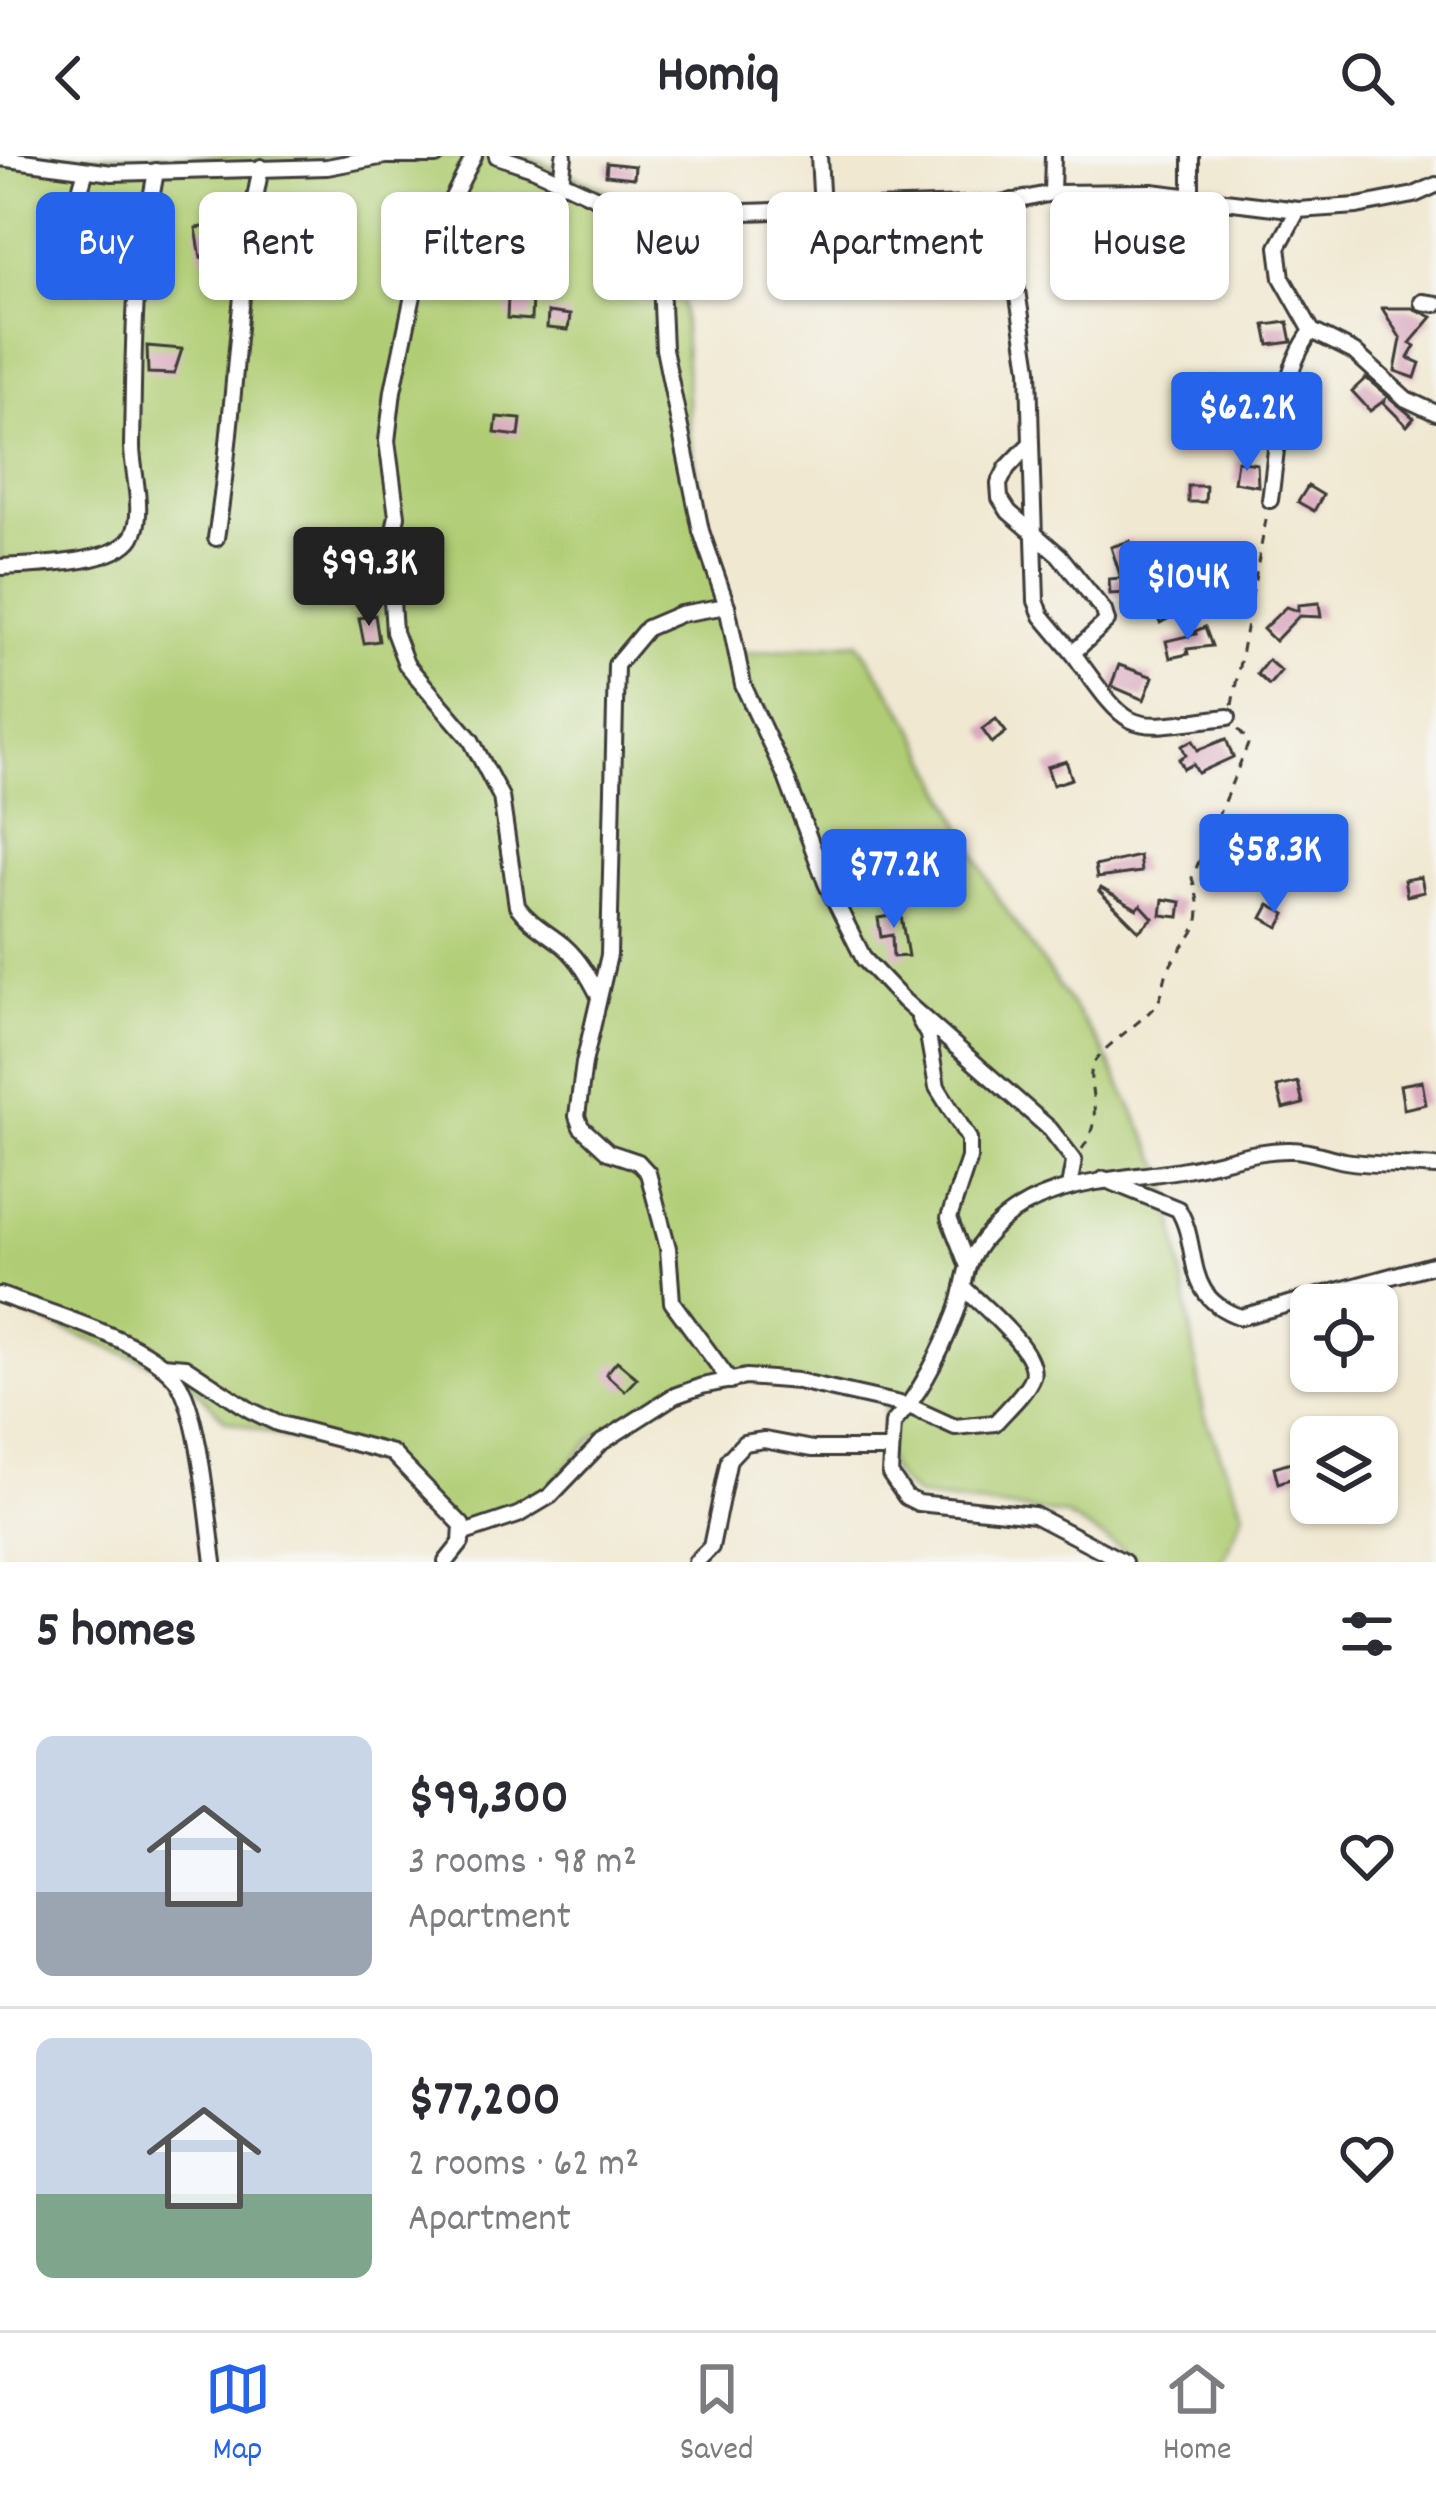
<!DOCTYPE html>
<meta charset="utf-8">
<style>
:root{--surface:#fff;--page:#f2f2f3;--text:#2b2b33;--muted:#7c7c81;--line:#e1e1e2;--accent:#2563eb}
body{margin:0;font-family:Dekko,sans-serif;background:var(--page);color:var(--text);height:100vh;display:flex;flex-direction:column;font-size:45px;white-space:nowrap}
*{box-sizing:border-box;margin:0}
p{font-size:39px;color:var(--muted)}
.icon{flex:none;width:66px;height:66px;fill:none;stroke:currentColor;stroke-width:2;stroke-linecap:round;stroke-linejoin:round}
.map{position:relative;height:1406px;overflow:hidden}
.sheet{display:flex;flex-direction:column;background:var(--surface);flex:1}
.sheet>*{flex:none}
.hud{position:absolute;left:36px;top:36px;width:1365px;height:108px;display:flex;gap:24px}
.controls{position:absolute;left:1290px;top:1128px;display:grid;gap:24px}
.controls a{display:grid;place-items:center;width:108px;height:108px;border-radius:18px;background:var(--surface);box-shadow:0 3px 9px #0004;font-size:60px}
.price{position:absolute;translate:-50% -102px;padding:0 27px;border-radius:12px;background:var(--accent);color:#fff;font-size:39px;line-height:78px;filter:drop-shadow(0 3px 6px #0008)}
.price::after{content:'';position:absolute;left:50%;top:72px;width:36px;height:27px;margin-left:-18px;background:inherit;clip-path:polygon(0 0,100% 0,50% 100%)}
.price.selected{background:#222;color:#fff}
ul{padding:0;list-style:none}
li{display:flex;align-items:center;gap:36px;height:300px;padding:0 36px}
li+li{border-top:3px solid var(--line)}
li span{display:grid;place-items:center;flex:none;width:336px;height:240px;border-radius:18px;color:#555}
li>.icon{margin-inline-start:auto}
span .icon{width:144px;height:144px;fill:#fffc;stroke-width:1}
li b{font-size:51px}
h2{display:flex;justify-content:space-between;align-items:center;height:144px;padding:0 36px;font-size:51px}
.chip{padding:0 42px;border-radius:18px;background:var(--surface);box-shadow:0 3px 9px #0004;font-size:42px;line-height:108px}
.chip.selected{background:var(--accent);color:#fff}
header{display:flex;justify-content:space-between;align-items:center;height:156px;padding:0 36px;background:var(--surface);font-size:54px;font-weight:700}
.tab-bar{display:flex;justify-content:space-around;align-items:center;height:168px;border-top:3px solid var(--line);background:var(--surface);font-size:33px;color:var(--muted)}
.tab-bar a{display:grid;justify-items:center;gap:6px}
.tab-bar .selected{color:var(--accent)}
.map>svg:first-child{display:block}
.green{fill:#b0cd74;stroke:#667448;stroke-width:3}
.building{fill:#d9a7bd}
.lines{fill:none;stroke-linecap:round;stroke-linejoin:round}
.minor-casing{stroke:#3c3b37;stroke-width:20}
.path{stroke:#3c3b37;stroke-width:3;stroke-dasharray:9 9;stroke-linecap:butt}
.minor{stroke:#fff;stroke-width:14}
</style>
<header><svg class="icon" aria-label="back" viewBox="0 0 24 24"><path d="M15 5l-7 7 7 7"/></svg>Homiq<svg class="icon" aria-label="search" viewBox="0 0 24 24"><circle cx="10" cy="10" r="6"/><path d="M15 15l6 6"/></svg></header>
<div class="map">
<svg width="1436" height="1406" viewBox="0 0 1436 1406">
<rect width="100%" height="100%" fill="#f6f6f2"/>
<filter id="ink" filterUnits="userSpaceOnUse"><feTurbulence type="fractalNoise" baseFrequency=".00833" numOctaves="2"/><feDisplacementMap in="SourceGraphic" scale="24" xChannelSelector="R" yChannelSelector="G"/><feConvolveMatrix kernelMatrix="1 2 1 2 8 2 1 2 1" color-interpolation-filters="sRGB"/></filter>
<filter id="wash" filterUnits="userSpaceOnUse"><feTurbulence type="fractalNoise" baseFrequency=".004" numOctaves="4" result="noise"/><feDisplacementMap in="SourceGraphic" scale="48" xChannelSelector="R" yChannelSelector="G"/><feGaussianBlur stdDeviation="2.7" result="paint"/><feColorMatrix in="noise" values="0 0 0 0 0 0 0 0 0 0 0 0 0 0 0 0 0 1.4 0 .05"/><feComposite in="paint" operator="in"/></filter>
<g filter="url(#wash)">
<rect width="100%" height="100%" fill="#f0e8d1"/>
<!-- green -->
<path class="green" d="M0,0H526L678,64L690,280L704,359L738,498L858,486L914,571L994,736L1102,893L1167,1021L1204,1258L1244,1356L1222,1406H1143L1065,1359L919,1341C878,1316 883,1283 887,1242L738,1218L668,1233L595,1280L538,1342L458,1373L383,1302L303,1286L225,1264L183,1220L0,1149Z"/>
<g id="blocks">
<!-- building -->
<g class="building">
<polygon points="607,7 635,10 634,22 606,19"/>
<polygon points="805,65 813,65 812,83 818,81 820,92 807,138 805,126 793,122 795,109 802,111 796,67"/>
<polygon points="223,68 228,98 201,102 196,72"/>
<polygon points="508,139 532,141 531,164 507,162"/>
<polygon points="1382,152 1412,152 1432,161 1410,187 1415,190 1408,202 1420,207 1415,222 1395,215 1401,183"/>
<polygon points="548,156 570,159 568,174 547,172"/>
<polygon points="1288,166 1292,186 1269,189 1265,169"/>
<polygon points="147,190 182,193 174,218 148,217"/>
<polygon points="1366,222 1414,262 1407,270 1384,247 1385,244 1370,255 1363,247 1352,235"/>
<polygon points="497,261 521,263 519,280 495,277"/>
<polygon points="1237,305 1257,308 1258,330 1234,326"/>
<polygon points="1188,330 1206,330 1205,346 1188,346"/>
<polygon points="1308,330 1323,339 1314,355 1298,346"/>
<polygon points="1130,385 1135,402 1130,404 1131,425 1158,419 1163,446 1170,442 1179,457 1160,467 1145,436 1132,437 1133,443 1129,443 1126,437 1110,438 1109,423 1121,422 1111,391"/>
<polygon points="1319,447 1321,461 1299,460 1275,485 1263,473 1286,451 1298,455 1298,449"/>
<polygon points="375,459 379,485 364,487 359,462"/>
<polygon points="1205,471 1212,490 1187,493 1188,498 1170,502 1166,485 1196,478 1195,475"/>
<polygon points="1268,504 1281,515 1269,529 1257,518"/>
<polygon points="1119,509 1153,521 1144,544 1111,530"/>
<polygon points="996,563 1006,576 992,587 982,573"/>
<polygon points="1226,583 1233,601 1198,617 1193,608 1184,613 1179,603 1186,599 1182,590 1193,584 1198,594"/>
<polygon points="1066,605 1072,623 1053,629 1047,611"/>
<polygon points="1139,700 1141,716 1097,722 1095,710"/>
<polygon points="1421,721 1424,736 1407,740 1404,724"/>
<polygon points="1101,732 1137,753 1141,749 1153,762 1139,775 1099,735"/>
<polygon points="1163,743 1181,746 1179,761 1161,759"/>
<polygon points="899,749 908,800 893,801 892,779 881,781 878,762 891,760 891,750"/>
<polygon points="1269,749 1286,758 1279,771 1262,762"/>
<polygon points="1422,925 1426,948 1404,953 1400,929"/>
<polygon points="1298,926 1303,948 1283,953 1277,931"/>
<polygon points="617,1205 637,1222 625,1235 606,1218"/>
<polygon points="1294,1305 1299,1320 1278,1327 1274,1311"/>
</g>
</g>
</g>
<g filter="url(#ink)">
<use href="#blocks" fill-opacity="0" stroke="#3c3b37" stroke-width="3"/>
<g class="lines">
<defs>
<g id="minor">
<polyline points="388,0 436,0"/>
<path d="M474,0L420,106L393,235L387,285L397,360L389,398L394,476L406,508L471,584L501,641L517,750C530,768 547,776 564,790C580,804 589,821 599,840"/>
<polyline points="497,0 530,11 608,47 691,74 744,56 1001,48 1052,37 1152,36 1298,54 1357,50 1414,39 1436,29"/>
<polyline points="819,0 822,53"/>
<polyline points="0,2 112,17 327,11 385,0"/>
<polyline points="561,28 564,0"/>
<polyline points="1052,37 1053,0"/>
<polyline points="1191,42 1191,0"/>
<path d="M1012,45L1016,128L1029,213L1031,287L1007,312L999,328L1000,342L1009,356L1059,399L1104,455L1107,465L1073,497C1135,583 1125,573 1228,561"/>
<polyline points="1298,54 1278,91 1282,122 1312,175 1354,196 1406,243 1436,257"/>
<polyline points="691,74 661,126 664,193 701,375 727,450 743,529 786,621 826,727 864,803 904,845 1050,973 1074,1004 1069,1031"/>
<polyline points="53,127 86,14"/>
<polyline points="1422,146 1436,148"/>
<polyline points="1031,287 1036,445 1042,460 1073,497"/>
<path d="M1270,344C1278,290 1278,219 1312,175"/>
<path d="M216,382C236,259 236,133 261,11"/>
<path d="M0,411C30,409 115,409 132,381C146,358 132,316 132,290C133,241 133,191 136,142C138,100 149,57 156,15"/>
<polyline points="727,450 680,458 647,472 616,509 609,799 584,907 577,960 581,971 608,996 638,1006 648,1017 668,1092 672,1146 730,1225"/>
<polyline points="919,863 928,879 937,931 969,983 969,1002 949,1062 967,1108"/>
<path d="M1104,1023L1178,1053C1202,1092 1180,1141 1241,1161L1436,1108"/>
<path d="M0,1139C47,1156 146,1184 176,1223C200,1255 208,1364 214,1406"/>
<polyline points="162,1209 185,1211 250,1254 277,1267 392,1297 462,1369 461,1387 446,1406"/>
<path d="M464,1377L518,1359L550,1340L602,1286L674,1240L702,1230L746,1221L798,1225L909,1250L955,1271L995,1267C1006,1254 1026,1237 1032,1221C1040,1196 980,1148 963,1131"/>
<polyline points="696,1406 711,1391 729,1303 744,1287 764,1284 812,1293 890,1293"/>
<path d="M1124,1406L1034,1359L918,1347L906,1341L890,1318L893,1267C920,1239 942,1194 956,1157C968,1125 960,1113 984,1083C1034,1022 1115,1026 1185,1013C1221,1007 1255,993 1292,994C1310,994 1327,1002 1345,1005C1376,1010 1406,1008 1436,1011"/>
</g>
</defs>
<!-- minor casing -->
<use href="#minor" class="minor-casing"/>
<!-- path -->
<g class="path">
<polyline points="1232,549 1267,358"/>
<path d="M1082,993C1109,955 1081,927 1095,905C1105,889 1141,867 1156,849C1164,839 1163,825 1168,814C1189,773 1210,778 1192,722L1249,586L1237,572"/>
</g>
<!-- minor -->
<use href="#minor" class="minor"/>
</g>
</g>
</svg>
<div class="controls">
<a><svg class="icon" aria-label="locate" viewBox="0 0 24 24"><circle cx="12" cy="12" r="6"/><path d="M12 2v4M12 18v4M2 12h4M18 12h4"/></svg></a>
<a><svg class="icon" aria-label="layers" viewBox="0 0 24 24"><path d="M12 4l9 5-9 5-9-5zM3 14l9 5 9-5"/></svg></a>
</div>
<b class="price" style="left:1247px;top:318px">$62.2K</b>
<b class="price selected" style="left:369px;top:473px">$99.3K</b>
<b class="price" style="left:1188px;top:487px">$104K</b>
<b class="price" style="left:1274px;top:760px">$58.3K</b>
<b class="price" style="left:894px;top:775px">$77.2K</b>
<div class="hud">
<a class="chip selected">Buy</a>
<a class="chip">Rent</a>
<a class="chip">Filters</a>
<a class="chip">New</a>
<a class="chip">Apartment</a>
<a class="chip">House</a>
</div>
</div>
<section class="sheet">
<h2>5 homes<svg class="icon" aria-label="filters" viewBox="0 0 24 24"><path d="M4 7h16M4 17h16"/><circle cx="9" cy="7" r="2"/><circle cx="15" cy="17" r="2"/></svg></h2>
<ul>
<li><span style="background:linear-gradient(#c9d6e8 65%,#9aa5b1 0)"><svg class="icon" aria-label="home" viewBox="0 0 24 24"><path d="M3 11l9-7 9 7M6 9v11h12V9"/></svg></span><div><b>$99,300</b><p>3 rooms · 98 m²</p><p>Apartment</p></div><svg class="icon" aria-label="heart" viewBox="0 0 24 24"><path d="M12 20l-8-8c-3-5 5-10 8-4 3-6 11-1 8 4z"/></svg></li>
<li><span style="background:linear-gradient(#c9d6e8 65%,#7fa58c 0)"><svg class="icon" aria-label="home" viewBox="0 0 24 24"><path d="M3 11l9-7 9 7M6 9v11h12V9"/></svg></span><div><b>$77,200</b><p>2 rooms · 62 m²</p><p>Apartment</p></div><svg class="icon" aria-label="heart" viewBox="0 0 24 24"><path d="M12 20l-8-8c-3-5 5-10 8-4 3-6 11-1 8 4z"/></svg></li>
</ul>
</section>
<nav class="tab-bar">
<a class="selected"><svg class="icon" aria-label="map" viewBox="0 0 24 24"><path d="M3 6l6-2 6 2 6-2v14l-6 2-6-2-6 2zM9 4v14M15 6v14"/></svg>Map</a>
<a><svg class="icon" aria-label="saved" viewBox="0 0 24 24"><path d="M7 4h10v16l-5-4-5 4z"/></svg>Saved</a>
<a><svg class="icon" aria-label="home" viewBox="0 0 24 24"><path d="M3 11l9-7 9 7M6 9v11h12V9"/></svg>Home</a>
</nav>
